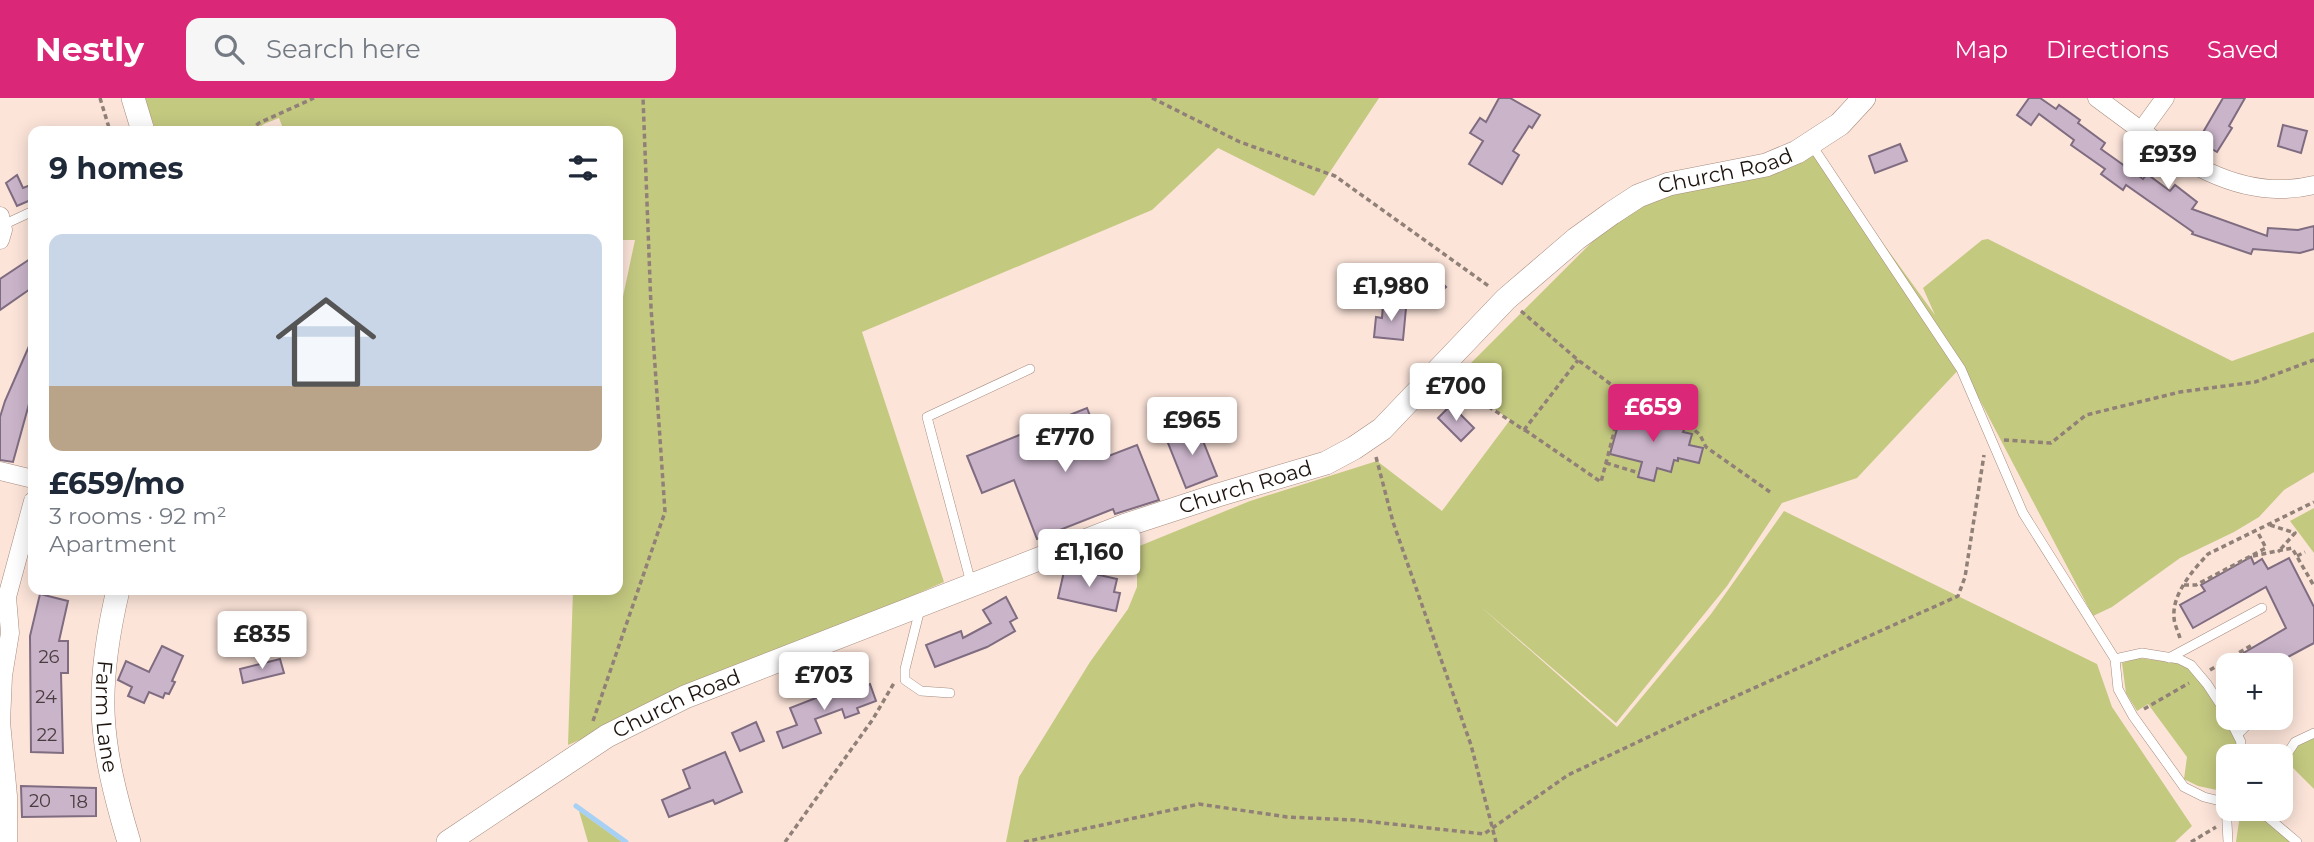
<!DOCTYPE html>
<meta charset="utf-8">
<style>
:root{--surface:#fff;--page:#f6f6f7;--text:#1f2937;--muted:#747a83;--accent:#db2777}
body{margin:0;font-family:Montserrat,sans-serif;background:var(--page);color:var(--text);height:100vh;display:flex;flex-direction:column;font-size:26px;white-space:nowrap}
*{box-sizing:border-box;margin:0}
p{font-size:23px;color:var(--muted)}
.icon{flex:none;width:38px;height:38px;fill:none;stroke:currentColor;stroke-width:2;stroke-linecap:round;stroke-linejoin:round}
.map{position:relative;flex:1;overflow:hidden}
.sheet{position:absolute;left:28px;top:28px;width:595px;height:469px;display:flex;flex-direction:column;background:var(--surface);border-radius:14px;box-shadow:0 4px 18px #0003}
.sheet>*{flex:none}
.controls{position:absolute;left:2216px;top:555px;display:grid;gap:14px}
.controls a{display:grid;place-items:center;width:77px;height:77px;border-radius:14px;background:var(--surface);box-shadow:0 4px 18px #0003;font-size:35px}
.price{position:absolute;translate:-50% -60px;padding:0 16px;border-radius:7px;background:#fff;color:#222;font-size:23px;line-height:46px;filter:drop-shadow(0 2px 4px #0008)}
.price::after{content:'';position:absolute;left:50%;top:42px;width:21px;height:16px;margin-left:-10px;background:inherit;clip-path:polygon(0 0,100% 0,50% 100%)}
.price.selected{background:var(--accent);color:#fff}
ul{padding:0;list-style:none}
li{display:grid;align-content:center;gap:14px;height:371px;padding:0 21px}
li span{display:grid;place-items:center;height:217px;border-radius:14px;color:#555}
li>.icon{margin-inline-start:auto}
span .icon{width:126px;height:126px;fill:#fffc;stroke-width:1}
li b{font-size:30px}
h2{display:flex;justify-content:space-between;align-items:center;height:84px;padding:0 21px;font-size:30px}
header{display:flex;align-items:center;gap:42px;box-sizing:border-box;height:98px;padding:0 35px;background:var(--accent);color:#fff}
header strong{font-size:33px}
nav{display:flex;gap:38px;margin-inline-start:auto;font-size:24px}
.search{width:490px;height:63px;background:var(--page);display:flex;align-items:center;gap:18px;box-sizing:border-box;padding:0 24px;border-radius:14px;color:var(--muted);font-size:26px}
.map>svg:first-child{display:block}
.green{fill:#c4c980}
.lines{fill:none;stroke-linecap:round;stroke-linejoin:round}
.stream{stroke:#a7d0f5;stroke-width:5}
.building{fill:#cab4ca;stroke:#7f6c80;stroke-width:2}
.service-casing{stroke:#a68b7e;stroke-width:10}
.minor-casing{stroke:#a68b7e;stroke-width:19}
.tertiary-casing{stroke:#a68b7e;stroke-width:24}
.path{stroke:#918078;stroke-width:3.5;stroke-dasharray:5 3.5;stroke-linecap:butt}
.service{stroke:#fff;stroke-width:9}
.minor{stroke:#fff;stroke-width:18}
.tertiary{stroke:#fff;stroke-width:23}
.labels{text-anchor:middle;stroke-width:5;stroke-linejoin:round;paint-order:stroke}
.number-label{font-size:18px;fill:#493c3e}
.street-label{font-size:21px;fill:#1e140f;stroke:#fcf5f3}
</style>
<header>
<strong>Nestly</strong>
<div class="search"><svg class="icon" aria-label="search" viewBox="0 0 24 24"><circle cx="10" cy="10" r="6"/><path d="M15 15l6 6"/></svg>Search here</div>
<nav><a>Map</a><a>Directions</a><a>Saved</a></nav>
</header>
<div class="map">
<svg width="2314" height="744" viewBox="0 0 2314 744">
<rect width="100%" height="100%" fill="#fce4d9"/>
<!-- green -->
<g class="green">
<polygon points="144,0 1379,0 1314,98 1218,50 1152,112 862,234 944,484 568,647 573,492 618,492 618,222 635,142 618,142 618,33 284,33 279,20 264,26 255,33 156,33"/>
<polygon points="1811,46 1935,217 1923,190 1982,142 1988,141 2232,263 2314,234 2314,374 2284,392 2259,419 2234,434 2180,460 2112,509 2093,518 1962,268 1857,380 1782,405 1727,488 1616,625 1480,508 1617,629 1711,516 1784,413 2097,566 2112,609 2192,728 2175,744 1006,744 1019,679 1090,564 1128,511 1137,489 1137,449 1250,403 1377,363 1442,413 1510,322 1454,282 1638,98"/>
<polygon points="2314,410 2314,455 2290,423"/>
<polygon points="2138,560 2179,565 2192,571 2223,616 2237,645 2234,658 2228,658 2226,684 2217,692 2198,688 2184,681 2187,659 2148,606 2137,613 2126,595 2122,565"/>
<polygon points="2314,630 2314,691 2280,657"/>
<polygon points="2241,710 2253,711 2297,744 2236,744"/>
<polygon points="579,713 622,744 588,744"/>
</g>
<g class="lines">
<!-- stream -->
<polyline class="stream" points="576,708 626,744"/>
</g>
<!-- building -->
<g class="building">
<polygon points="1499,0 1510,0 1540,17 1532,30 1529,28 1513,53 1519,57 1502,86 1469,66 1483,43 1470,35 1480,20 1486,24"/>
<polygon points="2029,0 2040,0 2056,11 2059,7 2080,22 2078,25 2105,45 2101,51 2143,81 2147,76 2170,93 2175,87 2197,104 2192,111 2267,138 2268,130 2298,132 2314,128 2314,151 2300,155 2253,151 2251,156 2192,136 2193,134 2126,87 2123,92 2101,76 2105,71 2071,47 2074,42 2039,16 2031,27 2017,17"/>
<polygon points="2223,0 2245,0 2229,28 2232,30 2217,54 2198,43"/>
<polygon points="2283,27 2307,33 2301,55 2278,48"/>
<polygon points="1900,46 1907,63 1875,75 1869,58"/>
<polygon points="17,77 23,90 33,86 33,101 17,108 6,85"/>
<polygon points="33,159 33,189 0,212 0,181"/>
<polygon points="1392,168 1409,183 1407,203 1382,180"/>
<polygon points="1435,178 1446,189 1424,209 1414,198"/>
<polygon points="1383,207 1406,210 1403,242 1374,239 1376,219 1382,220"/>
<polygon points="33,239 33,308 29,306 13,364 0,362 0,319 5,303"/>
<polygon points="1451,307 1474,330 1461,343 1438,320"/>
<polygon points="1087,310 1106,359 1137,347 1159,402 1115,416 1113,411 1037,441 1014,382 982,395 967,358"/>
<polygon points="1622,313 1685,329 1683,334 1692,336 1689,347 1703,350 1699,365 1678,360 1678,363 1674,362 1671,374 1657,370 1654,383 1638,379 1642,364 1610,356"/>
<polygon points="1197,328 1217,378 1186,390 1166,340"/>
<polygon points="2251,459 2254,466 2262,461 2268,471 2289,460 2314,509 2314,545 2286,560 2290,567 2223,567 2286,530 2266,489 2193,530 2180,507 2205,493 2201,487"/>
<polygon points="1065,469 1117,481 1114,494 1120,495 1116,513 1058,500"/>
<polygon points="40,496 68,503 59,543 68,543 68,575 61,575 63,655 31,654 30,538"/>
<polygon points="1006,499 1017,520 1010,524 1015,533 987,549 935,569 926,547 961,533 963,540 991,525 983,512"/>
<polygon points="162,548 183,558 172,583 175,584 169,596 165,595 163,600 149,594 144,605 128,598 132,589 118,582 126,563 149,574"/>
<polygon points="280,561 284,575 243,585 240,571"/>
<polygon points="870,586 876,603 857,610 859,615 845,620 842,611 815,621 821,635 783,650 777,634 797,627 790,610 849,587 852,593"/>
<polygon points="756,624 764,643 740,653 732,635"/>
<polygon points="725,654 742,694 715,706 713,702 669,719 662,702 690,690 683,672"/>
<polygon points="21,688 96,690 96,718 22,719"/>
</g>
<g class="lines">
<defs>
<g id="service">
<polyline points="1811,46 1961,271 2023,415 2115,561 2142,555 2179,561 2191,567 2207,586 2228,618"/>
<polyline points="3,127 33,113"/>
<polyline points="971,485 927,319 1030,271"/>
<polyline points="920,511 905,571 905,582 921,593 950,595"/>
<polyline points="2169,560 2262,510"/>
<polyline points="2115,561 2118,591 2133,618 2184,689 2204,699 2228,705"/>
<polyline points="2229,620 2241,644 2239,658"/>
<polyline points="2238,636 2254,620"/>
<polyline points="2280,667 2295,644 2314,635"/>
<polyline points="2226,705 2228,744"/>
<polyline points="2257,710 2297,744"/>
</g>
<g id="minor">
<path d="M2097,0C2160,46 2230,108 2314,87"/>
<polyline points="2141,33 2165,0"/>
<polyline points="0,118 3,132 0,142"/>
<polyline points="0,373 33,381"/>
<polyline points="8,744 8,698 1,624 3,578 10,535 7,499 33,403"/>
</g>
<g id="tertiary">
<polyline points="133,0 143,33"/>
<path id="s1" d="M118,492C94,594 99,644 129,744"/>
<path id="s2" d="M448,744L607,638L685,599L1126,427L1218,397L1326,365L1354,350L1382,331L1506,201L1576,141L1612,115L1638,98L1669,86L1766,67L1797,54L1840,26L1864,0"/>
</g>
</defs>
<!-- service casing -->
<use href="#service" class="service-casing"/>
<!-- minor casing -->
<use href="#minor" class="minor-casing"/>
<!-- tertiary casing -->
<use href="#tertiary" class="tertiary-casing"/>
<!-- path -->
<g class="path">
<polyline points="100,0 110,33"/>
<polyline points="1152,0 1240,44 1335,78 1490,189"/>
<polyline points="250,33 259,25 314,0"/>
<polyline points="1521,213 1578,262 1624,296 1689,327 1700,337 1706,349 1770,394"/>
<polyline points="1453,285 1524,332 1578,262"/>
<polyline points="1525,332 1601,384 1624,296"/>
<polyline points="2004,342 2051,345 2086,317 2180,294 2255,284 2314,262"/>
<polyline points="1376,359 1393,424 1471,647 1496,744"/>
<polyline points="1606,365 1636,374"/>
<polyline points="2270,427 2295,435 2278,454"/>
<polyline points="2253,458 2292,450 2314,488"/>
<polyline points="2297,458 2305,454"/>
<polyline points="2184,487 2196,487 2266,450 2257,433"/>
<path d="M2180,540C2178,533 2174,526 2174,519C2172,496 2193,472 2208,456L2314,404"/>
<polyline points="2210,572 2252,547"/>
<polyline points="2144,611 2189,585"/>
<polyline points="593,623 665,414 651,209 643,0"/>
<polyline points="785,744 873,621 894,585"/>
<polyline points="1024,744 1199,706 1287,719 1355,722 1484,736 1568,677 1701,614 1958,498 1965,479 1984,357"/>
<polyline points="2191,744 2216,729"/>
</g>
<!-- service -->
<use href="#service" class="service"/>
<!-- minor -->
<use href="#minor" class="minor"/>
<!-- tertiary -->
<use href="#tertiary" class="tertiary"/>
</g>
<g class="labels">
<!-- number labels -->
<g class="number-label">
<text x="49" y="565">26</text>
<text x="46" y="605">24</text>
<text x="47" y="643">22</text>
<text x="40" y="709">20</text>
<text x="79" y="710">18</text>
</g>
<!-- street labels -->
<g class="street-label">
<text dy="7" stroke="none"><textPath href="#s2" startOffset="1465">Church Road</textPath></text>
<text dy="7" stroke="none"><textPath href="#s2" startOffset="877">Church Road</textPath></text>
<text dy="7" stroke="none"><textPath href="#s2" startOffset="268">Church Road</textPath></text>
<text dy="7" stroke="none"><textPath href="#s1" startOffset="128">Farm Lane</textPath></text>
</g>
</g>
</svg>
<div class="controls">
<a>+</a>
<a>−</a>
</div>
<b class="price" style="left:2168px;top:93px">£939</b>
<b class="price" style="left:1391px;top:225px">£1,980</b>
<b class="price" style="left:1456px;top:325px">£700</b>
<b class="price selected" style="left:1653px;top:346px">£659</b>
<b class="price" style="left:1192px;top:359px">£965</b>
<b class="price" style="left:1065px;top:376px">£770</b>
<b class="price" style="left:1089px;top:491px">£1,160</b>
<b class="price" style="left:262px;top:573px">£835</b>
<b class="price" style="left:824px;top:614px">£703</b>
<section class="sheet">
<h2>9 homes<svg class="icon" aria-label="filters" viewBox="0 0 24 24"><path d="M4 7h16M4 17h16"/><circle cx="9" cy="7" r="2"/><circle cx="15" cy="17" r="2"/></svg></h2>
<ul>
<li><span style="background:linear-gradient(#c9d6e8 70%,#b9a48a 0)"><svg class="icon" aria-label="home" viewBox="0 0 24 24"><path d="M3 11l9-7 9 7M6 9v11h12V9"/></svg></span><div><b>£659/mo</b><p>3 rooms · 92 m²</p><p>Apartment</p></div></li>
</ul>
</section>
</div>
